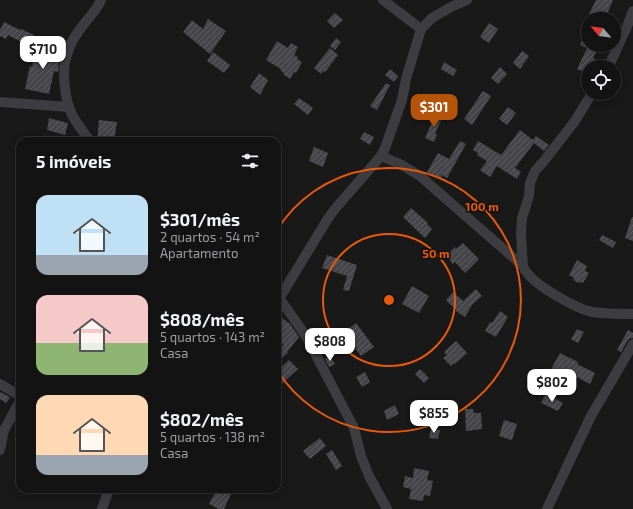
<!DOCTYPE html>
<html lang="pt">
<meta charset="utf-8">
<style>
:root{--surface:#131314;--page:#202022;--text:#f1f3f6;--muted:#9d9ea0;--line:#323234;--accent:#b45309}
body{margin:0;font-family:"Exo 2",sans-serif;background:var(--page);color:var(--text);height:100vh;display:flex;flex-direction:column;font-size:15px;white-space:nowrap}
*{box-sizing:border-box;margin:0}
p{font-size:13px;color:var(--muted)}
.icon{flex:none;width:22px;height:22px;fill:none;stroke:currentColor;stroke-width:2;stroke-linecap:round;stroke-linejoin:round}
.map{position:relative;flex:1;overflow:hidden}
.details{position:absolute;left:16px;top:137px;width:265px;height:356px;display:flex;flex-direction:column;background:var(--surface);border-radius:12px;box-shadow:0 2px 10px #0003,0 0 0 1px var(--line)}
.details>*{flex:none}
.needle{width:26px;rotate:299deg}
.tools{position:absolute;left:581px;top:12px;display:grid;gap:8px}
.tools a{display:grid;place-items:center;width:40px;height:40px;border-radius:50%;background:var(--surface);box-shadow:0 2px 10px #0003,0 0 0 1px var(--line);font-size:20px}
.price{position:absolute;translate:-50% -34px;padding:0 9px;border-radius:8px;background:#fff;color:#222;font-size:13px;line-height:26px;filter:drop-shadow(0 1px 2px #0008)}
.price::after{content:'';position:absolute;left:50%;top:24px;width:12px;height:9px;margin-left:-6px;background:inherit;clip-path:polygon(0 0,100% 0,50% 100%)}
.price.active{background:var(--accent);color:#fff}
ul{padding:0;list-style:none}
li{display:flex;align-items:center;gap:12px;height:100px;padding:0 20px}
li span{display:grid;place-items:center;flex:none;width:112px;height:80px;border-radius:12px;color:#555}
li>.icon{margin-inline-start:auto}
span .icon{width:48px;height:48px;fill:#fffc;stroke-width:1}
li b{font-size:17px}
h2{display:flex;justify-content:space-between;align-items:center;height:48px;padding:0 20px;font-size:17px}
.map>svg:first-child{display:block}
.building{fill:url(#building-hatch)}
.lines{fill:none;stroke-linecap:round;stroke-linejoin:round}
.minor{stroke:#3c3c41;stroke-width:10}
.ring{fill:none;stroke:#e8590c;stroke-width:2}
.centre{fill:#e8590c;stroke:#141415;stroke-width:2}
.ring-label{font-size:12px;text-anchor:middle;font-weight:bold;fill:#e8590c;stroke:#141415;stroke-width:3.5;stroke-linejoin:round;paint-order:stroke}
</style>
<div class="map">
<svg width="633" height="509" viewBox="0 0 633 509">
<defs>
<pattern id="building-hatch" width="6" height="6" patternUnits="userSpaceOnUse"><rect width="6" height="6" fill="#46464a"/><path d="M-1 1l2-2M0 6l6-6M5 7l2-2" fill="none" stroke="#5e5e62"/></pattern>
</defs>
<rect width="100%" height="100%" fill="#19191a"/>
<!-- building -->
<g class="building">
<polygon points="596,0 613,0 605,19 599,19 589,14"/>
<polygon points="335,13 343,20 334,28 327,21"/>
<polygon points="208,19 226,31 210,54 183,32 192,20 203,29"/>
<polygon points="4,22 20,30 21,29 34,35 29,46 8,35 6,39 0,36 0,30"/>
<polygon points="489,23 498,29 489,43 480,37"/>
<polygon points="588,29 588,46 600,45 593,58 595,59 591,67 588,67 588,74 577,69 587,48 580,45"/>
<polygon points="336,38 341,42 335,50 330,46"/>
<polygon points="277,41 288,48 291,43 298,47 294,55 298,57 297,59 302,62 296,73 294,72 290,79 283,74 284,73 280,70 281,69 266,60"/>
<polygon points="37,46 61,52 59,61 58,72 54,71 49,94 25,89 30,66 32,67"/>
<polygon points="330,48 338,55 325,72 323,71 321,74 314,68"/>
<polygon points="522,51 529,56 520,69 513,63"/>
<polygon points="213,52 230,65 224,73 207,61"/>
<polygon points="444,62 457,70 453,76 441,69"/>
<polygon points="500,67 507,74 498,84 491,78"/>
<polygon points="390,69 398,76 394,82 385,75"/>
<polygon points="259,73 268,80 260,95 250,87"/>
<polygon points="386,83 390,85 377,110 370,106"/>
<polygon points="483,91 491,96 472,125 464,119"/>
<polygon points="299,98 313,108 308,115 294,104"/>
<polygon points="508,107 516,113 507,125 499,119"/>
<polygon points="436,113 443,116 435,134 437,135 434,142 425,138"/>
<polygon points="49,118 68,123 65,135 47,130"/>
<polygon points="99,120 117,122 114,141 97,141"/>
<polygon points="520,130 533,140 536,136 549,145 544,151 534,143 515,168 521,172 517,179 497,166 490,177 480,170 487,161 477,155 478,153 473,150 478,141 501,155"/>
<polygon points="364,132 374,137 370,145 360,139"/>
<polygon points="460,141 466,144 447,178 442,175 440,179 427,172 438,153 449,159"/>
<polygon points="314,147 328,153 323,167 309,161"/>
<polygon points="411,208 428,223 427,224 432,229 425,238 403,217"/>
<polygon points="632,217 633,217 633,241 625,238"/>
<polygon points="602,235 616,242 613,248 599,240"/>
<polygon points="463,243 479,259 465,273 455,262 453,264 446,256 455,247 456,249"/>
<polygon points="327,255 357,265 349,291 343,290 347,276 322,268"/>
<polygon points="577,260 587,266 585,271 589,273 583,283 580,282 579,283 573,280 574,278 569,275"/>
<polygon points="412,286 429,296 419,313 402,304"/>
<polygon points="476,289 482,296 472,305 465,317 456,311 456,310 446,300 453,292 463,301"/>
<polygon points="500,311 508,317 496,337 485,331 490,322 492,323"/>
<polygon points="277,314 290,324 299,337 287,352 288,353 282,358 277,351 284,345 277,340"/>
<polygon points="356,323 374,347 361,356 355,348 356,348 345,332"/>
<polygon points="577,329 584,332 578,343 571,339"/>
<polygon points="628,330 633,333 633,338 630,338 628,340 621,352 617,350"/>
<polygon points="456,341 467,353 455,364 454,363 451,366 443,358 447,355 444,352"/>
<polygon points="560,353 578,362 577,364 595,373 590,384 561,369 557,376 550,371"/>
<polygon points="330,356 335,364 329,367 325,359"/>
<polygon points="289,360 298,369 277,388 277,371"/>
<polygon points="420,369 429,378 424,383 415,374"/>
<polygon points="365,372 370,382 362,387 356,377"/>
<polygon points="0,392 10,397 6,403 0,399"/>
<polygon points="546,394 563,403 558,411 541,403"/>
<polygon points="395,405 399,414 387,420 384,411"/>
<polygon points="465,409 473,409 474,413 481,413 482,429 466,431"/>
<polygon points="504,420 517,424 512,440 499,436"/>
<polygon points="431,429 440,430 438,439 429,438"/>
<polygon points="320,438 326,446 310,459 303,451"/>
<polygon points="332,450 342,466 336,470 326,454"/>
<polygon points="414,468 429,471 427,480 433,481 430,496 424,495 423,501 409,499 411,489 403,487 405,476 413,478"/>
<polygon points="217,489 221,489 231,494 224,509 219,509 209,504"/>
</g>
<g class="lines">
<!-- minor -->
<g class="minor">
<polyline points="383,0 421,29"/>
<polyline points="608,67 615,53 621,39 626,29 633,11"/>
<polyline points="0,102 69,107"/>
<path d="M90,141C84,133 77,124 72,115C65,100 61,71 67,55C69,47 73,39 78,32C85,21 96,12 101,0"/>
<path d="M381,156L400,164L420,176L523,266C524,269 526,272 528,274C538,287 577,309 592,312C606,314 620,314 633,314"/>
<polyline points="523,266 521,234 522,218 529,196 530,183 535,171 544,161 575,121 592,93"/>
<polyline points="277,297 280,299 306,336 354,428 361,456 369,476 387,509"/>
<polyline points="277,302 327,220 334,210 381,156 385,148 402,100 406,79 421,29 432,18 451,7 467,0"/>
<polyline points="0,384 17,394 20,398"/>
<polyline points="0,450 4,430 20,401"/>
<polyline points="102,509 109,489"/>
<polyline points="547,509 591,416 633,344"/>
</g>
</g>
<!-- distance rings -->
<g class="ring">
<circle cx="389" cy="300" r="66"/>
<path d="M277 230A132 132 0 1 1 277 370"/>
</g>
<circle cx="389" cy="300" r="6" class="centre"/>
<g class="ring-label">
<text x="482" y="211">100 m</text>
<text x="436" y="258">50 m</text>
</g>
</svg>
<div class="tools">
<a><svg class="needle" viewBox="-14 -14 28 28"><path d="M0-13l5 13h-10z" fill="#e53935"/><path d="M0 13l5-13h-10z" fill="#9d9ea0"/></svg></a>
<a><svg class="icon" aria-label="locate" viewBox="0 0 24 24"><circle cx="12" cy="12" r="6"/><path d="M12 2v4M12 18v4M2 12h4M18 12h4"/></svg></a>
</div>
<b class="price" style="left:43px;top:70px">$710</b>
<b class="price active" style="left:434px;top:128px">$301</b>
<b class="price" style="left:330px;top:362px">$808</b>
<b class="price" style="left:552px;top:403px">$802</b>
<b class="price" style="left:434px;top:434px">$855</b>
<section class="details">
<h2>5 imóveis<svg class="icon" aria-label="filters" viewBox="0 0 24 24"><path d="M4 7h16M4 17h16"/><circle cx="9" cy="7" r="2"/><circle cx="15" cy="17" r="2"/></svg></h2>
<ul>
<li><span style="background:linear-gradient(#bfe0f5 75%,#9aa5b1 0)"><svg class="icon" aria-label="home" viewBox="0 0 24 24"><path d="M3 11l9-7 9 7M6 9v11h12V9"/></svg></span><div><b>$301/mês</b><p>2 quartos · 54 m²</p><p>Apartamento</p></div></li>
<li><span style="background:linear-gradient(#f6c9c9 60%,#8fb573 0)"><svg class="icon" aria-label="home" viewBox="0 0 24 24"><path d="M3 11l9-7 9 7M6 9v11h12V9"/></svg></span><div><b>$808/mês</b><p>5 quartos · 143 m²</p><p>Casa</p></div></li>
<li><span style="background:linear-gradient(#ffd9b3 75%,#9aa5b1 0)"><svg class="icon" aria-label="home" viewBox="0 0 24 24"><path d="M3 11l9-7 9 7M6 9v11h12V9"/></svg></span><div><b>$802/mês</b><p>5 quartos · 138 m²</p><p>Casa</p></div></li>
</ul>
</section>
</div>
